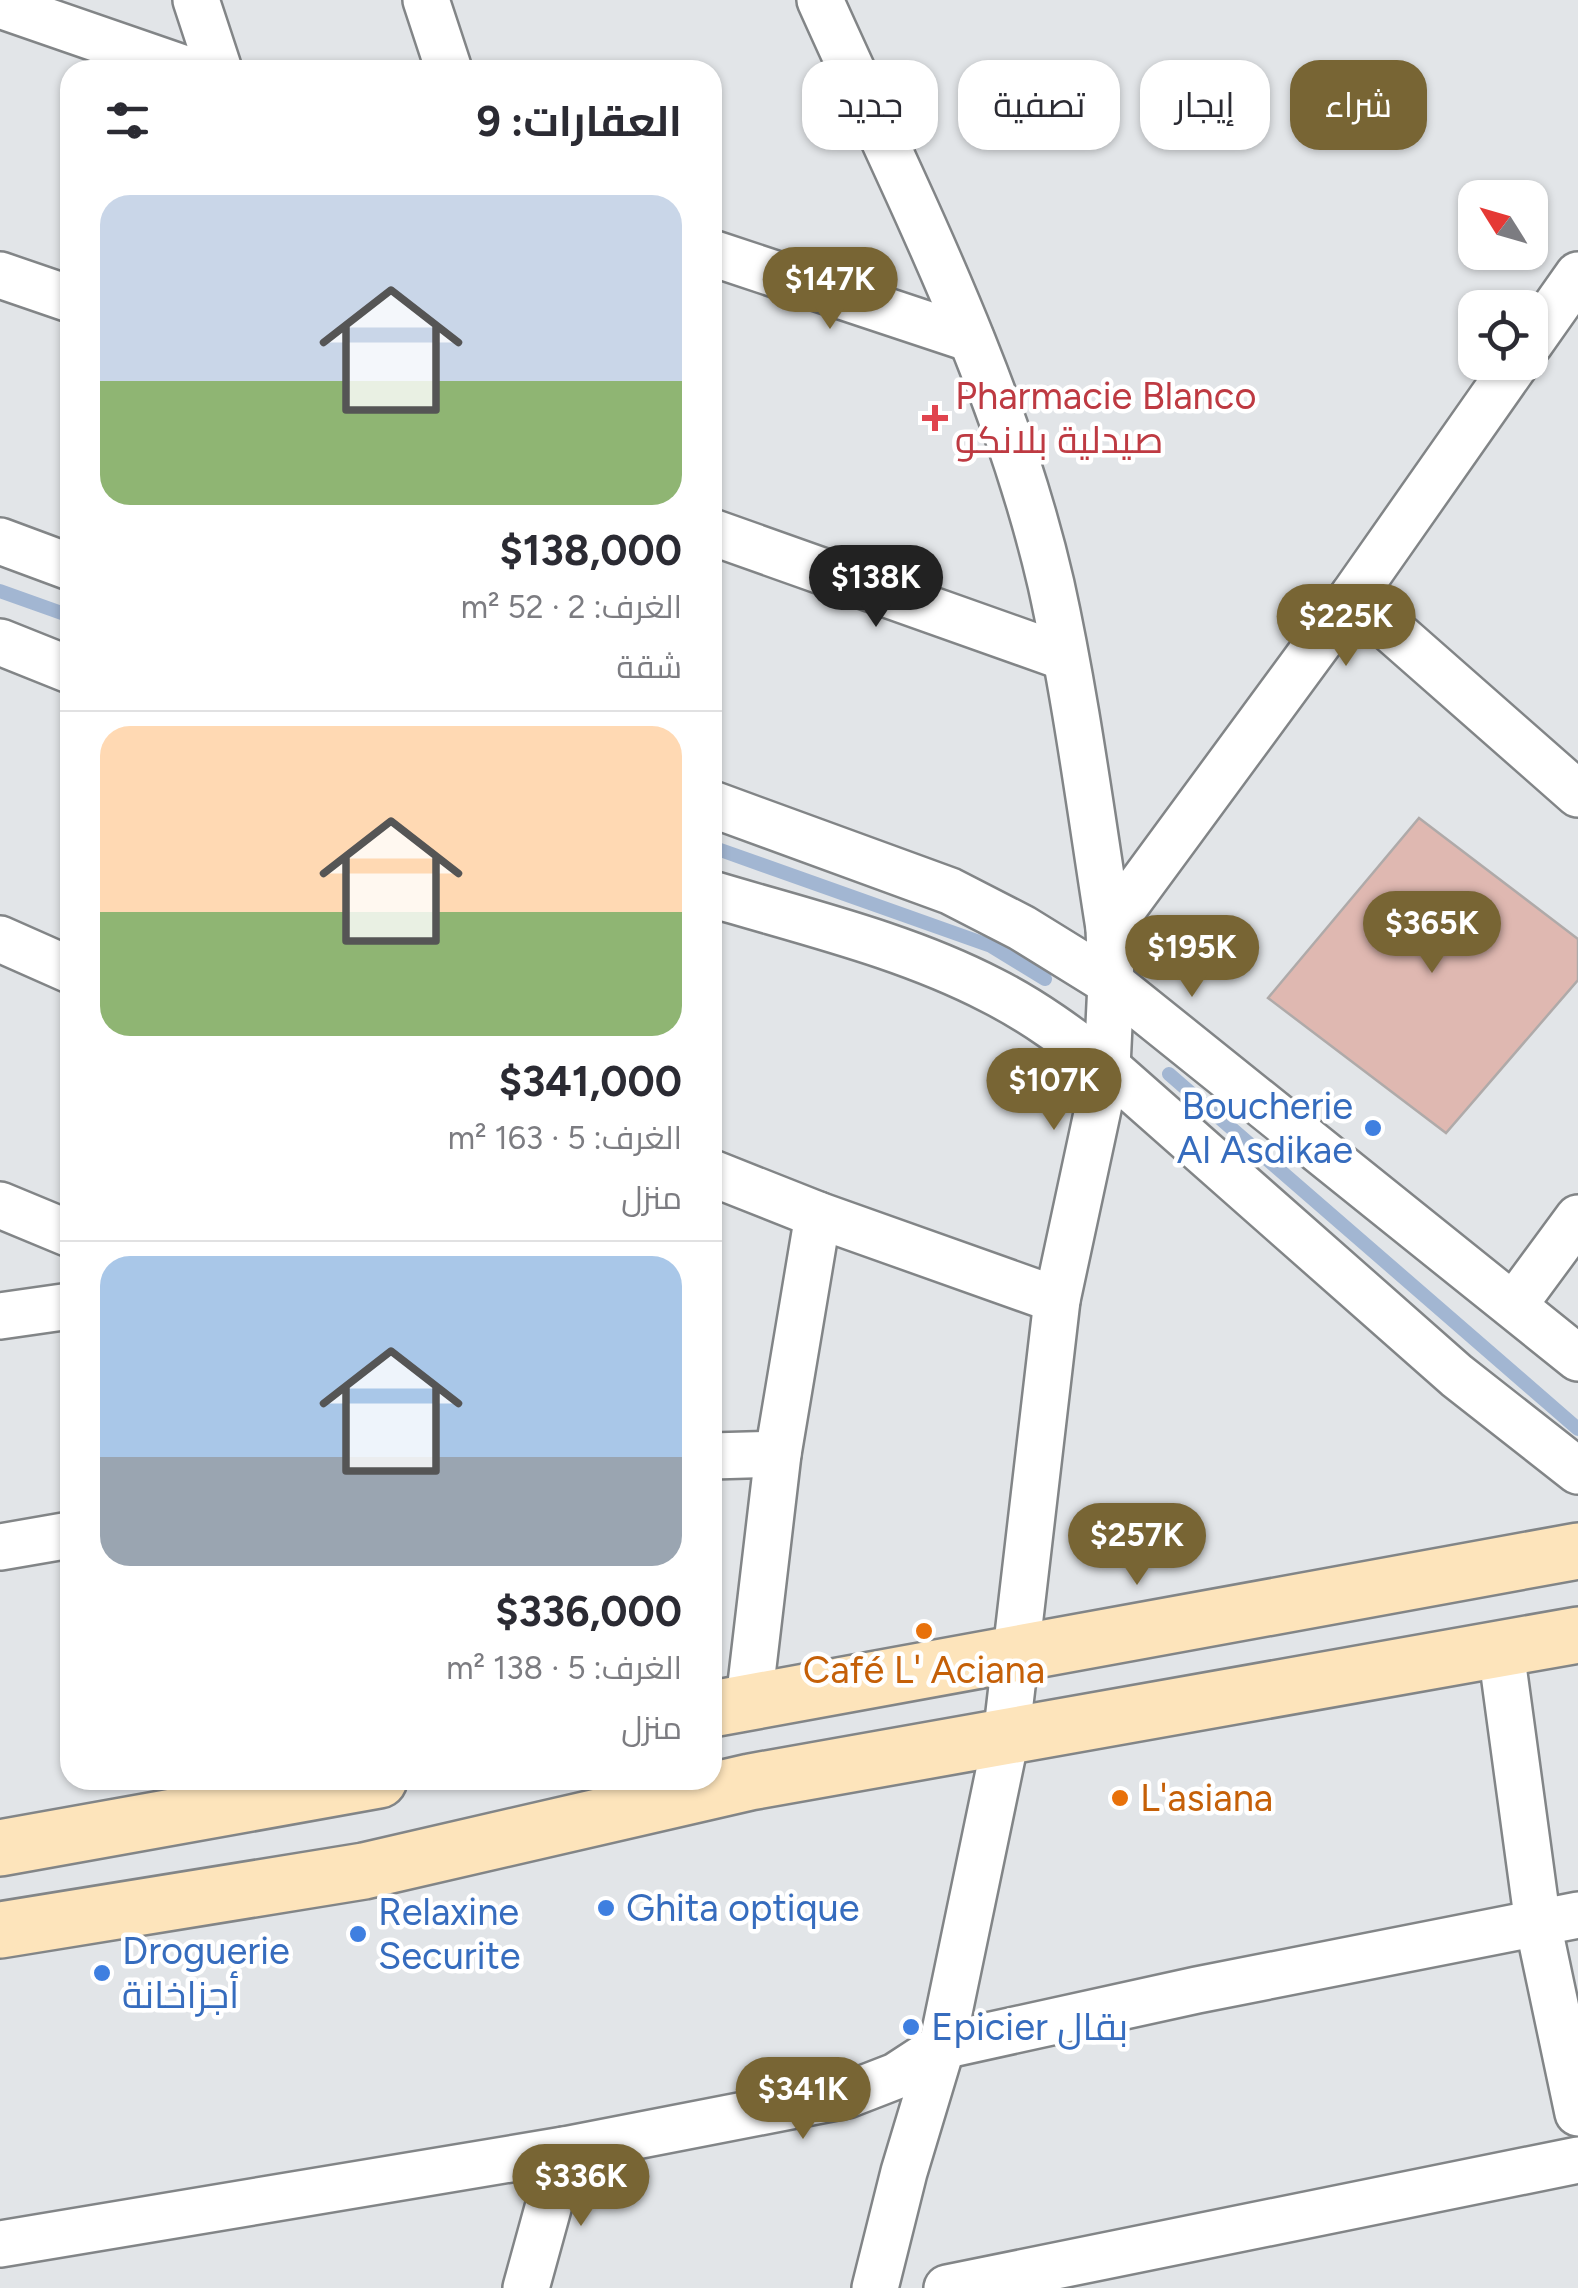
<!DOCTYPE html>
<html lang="ar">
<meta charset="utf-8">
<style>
:root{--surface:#fff;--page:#f7f7f7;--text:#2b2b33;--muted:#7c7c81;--line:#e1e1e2;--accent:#786534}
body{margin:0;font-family:Figtree,Cairo,sans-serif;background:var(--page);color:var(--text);direction:rtl;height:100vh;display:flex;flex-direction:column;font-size:38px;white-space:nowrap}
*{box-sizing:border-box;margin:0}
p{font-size:32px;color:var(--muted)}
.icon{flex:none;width:55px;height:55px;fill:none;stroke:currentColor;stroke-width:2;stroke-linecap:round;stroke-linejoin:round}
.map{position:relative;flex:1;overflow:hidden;direction:ltr}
.sheet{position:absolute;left:60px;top:60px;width:662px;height:1730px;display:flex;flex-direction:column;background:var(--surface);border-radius:30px;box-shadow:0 2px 8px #0004;direction:rtl}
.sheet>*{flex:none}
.guide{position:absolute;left:752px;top:60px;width:675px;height:90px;direction:rtl;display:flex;gap:20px}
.needle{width:65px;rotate:307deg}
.tools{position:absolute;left:1458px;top:180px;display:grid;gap:20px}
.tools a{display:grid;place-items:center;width:90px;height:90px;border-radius:20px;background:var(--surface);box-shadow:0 2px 8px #0004;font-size:50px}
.price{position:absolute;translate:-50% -85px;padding:0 22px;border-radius:35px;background:var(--accent);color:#fff;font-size:32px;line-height:65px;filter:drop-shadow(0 2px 5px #0008)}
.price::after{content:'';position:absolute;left:50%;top:60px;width:30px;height:22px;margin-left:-15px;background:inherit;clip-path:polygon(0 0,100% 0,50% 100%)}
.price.selected{background:#222;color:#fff}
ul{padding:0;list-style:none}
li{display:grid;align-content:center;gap:20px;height:530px;padding:0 40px}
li+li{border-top:2px solid var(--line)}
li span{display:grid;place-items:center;height:310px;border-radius:30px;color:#555}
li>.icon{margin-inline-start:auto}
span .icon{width:180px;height:180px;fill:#fffc;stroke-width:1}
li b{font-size:42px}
h2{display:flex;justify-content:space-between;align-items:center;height:120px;padding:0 40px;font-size:42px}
.chip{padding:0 35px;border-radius:30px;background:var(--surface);box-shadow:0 2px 8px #0004;font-size:35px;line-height:90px}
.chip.selected{background:var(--accent);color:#fff}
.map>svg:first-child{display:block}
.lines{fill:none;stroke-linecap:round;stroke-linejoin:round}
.stream{stroke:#a2b6d2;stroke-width:14}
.building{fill:#dfb8b1;stroke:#afaaa9;stroke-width:2.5}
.street-casing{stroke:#828587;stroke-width:50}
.secondary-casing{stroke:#828587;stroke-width:60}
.street{stroke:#fff;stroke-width:45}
.secondary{stroke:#fde4bb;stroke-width:55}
.health-dot{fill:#e0444e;stroke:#fff;stroke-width:4}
.shop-dot{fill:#3f7fe0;stroke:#fff;stroke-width:4}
.food-dot{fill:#e8710a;stroke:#fff;stroke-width:4}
.labels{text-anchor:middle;stroke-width:9;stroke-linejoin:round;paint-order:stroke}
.health-label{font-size:38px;fill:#be3a42;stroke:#fff;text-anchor:start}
.shop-label{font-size:38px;fill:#366cbe;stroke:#fff;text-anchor:start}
.food-label{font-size:38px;fill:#c56008;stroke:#fff}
</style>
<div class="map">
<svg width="1578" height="2288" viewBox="0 0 1578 2288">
<rect width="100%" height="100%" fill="#e2e5e8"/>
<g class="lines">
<!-- stream -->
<g class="stream">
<polyline points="0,591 70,616"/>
<polyline points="712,847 991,946 1045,979"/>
<polyline points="1169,1074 1578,1429"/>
</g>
</g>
<!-- building -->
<polygon class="building" points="1419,818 1578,939 1578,980 1446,1133 1268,998"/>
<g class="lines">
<defs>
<g id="street">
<polyline points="196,0 219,70"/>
<polyline points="426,0 449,70"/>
<path d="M820,0C905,190 1004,380 1051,584C1076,697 1091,814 1109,928L1111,983L1107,1067L1057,1300L1006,1738L942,2046L904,2172L875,2288"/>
<polyline points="0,5 188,70"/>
<polyline points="712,253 971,339"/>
<polyline points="0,275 70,299"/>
<polyline points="1530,343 1578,275"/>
<polyline points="712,532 1064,657"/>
<polyline points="0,541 70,567"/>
<polyline points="1353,596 1578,794"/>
<polyline points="0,642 70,670"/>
<polyline points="712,804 950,891 1022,928 1111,983 1578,1358"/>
<path d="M712,894C805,922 904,945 991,990C1033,1011 1069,1038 1107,1067L1457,1376L1578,1471"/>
<polyline points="1109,928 1353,596 1517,362"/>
<polyline points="0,939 70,970"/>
<polyline points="712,1173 818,1215 1057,1300"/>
<polyline points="0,1205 70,1234"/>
<polyline points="1514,1305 1578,1218"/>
<polyline points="0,1316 70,1306"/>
<polyline points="712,1456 778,1454"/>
<polyline points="0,1547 70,1535"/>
<polyline points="1501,1651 1538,1924 1578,2113"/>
<polyline points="749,1701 778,1454 818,1215"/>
<polyline points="0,2244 564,2150 847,2095 896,2076 942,2046 1197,1990 1578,1915"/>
<polyline points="526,2288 564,2150"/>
<polyline points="947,2288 1578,2160"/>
</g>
<g id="secondary">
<polyline points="712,1709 1578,1551"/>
<polyline points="0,1848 379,1780"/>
<polyline points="0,1930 364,1871 750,1782 1578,1635"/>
</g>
</defs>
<!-- street casing -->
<use href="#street" class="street-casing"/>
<!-- secondary casing -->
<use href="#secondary" class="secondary-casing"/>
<!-- street -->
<use href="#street" class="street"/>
<!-- secondary -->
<use href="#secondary" class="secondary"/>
</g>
<!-- markers -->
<path class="health-dot" d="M930 403h10v10h10v10h-10v10h-10v-10h-10v-10h10z"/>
<g class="shop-dot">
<circle cx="1373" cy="1128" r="10"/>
<circle cx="606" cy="1908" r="10"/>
<circle cx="358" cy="1934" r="10"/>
<circle cx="102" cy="1973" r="10"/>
<circle cx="911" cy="2027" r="10"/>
</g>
<g class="food-dot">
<circle cx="924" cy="1631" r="10"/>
<circle cx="1120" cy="1798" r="10"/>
</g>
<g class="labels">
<!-- health labels -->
<g class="health-label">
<text x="955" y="409">Pharmacie Blanco<tspan x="955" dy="44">صيدلية بلانكو</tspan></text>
</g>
<!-- shop labels -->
<g class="shop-label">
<text x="1353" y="1119" text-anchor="end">Boucherie<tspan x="1353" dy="44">Al Asdikae</tspan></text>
<text x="626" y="1921">Ghita optique</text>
<text x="378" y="1925">Relaxine<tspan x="378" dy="44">Securite</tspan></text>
<text x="122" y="1964">Droguerie<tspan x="122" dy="44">أجزاخانة</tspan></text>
<text x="931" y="2040">Epicier بقال</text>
</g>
<!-- food labels -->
<g class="food-label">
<text x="924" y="1683">Café L' Aciana</text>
<text x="1140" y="1811" text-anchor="start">L'asiana</text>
</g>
</g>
</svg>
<div class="tools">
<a><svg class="needle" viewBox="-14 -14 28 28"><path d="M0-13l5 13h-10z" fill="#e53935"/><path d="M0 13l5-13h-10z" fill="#7c7c81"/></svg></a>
<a><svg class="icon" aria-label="locate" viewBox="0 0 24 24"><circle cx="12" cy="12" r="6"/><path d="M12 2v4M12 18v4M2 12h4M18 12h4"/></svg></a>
</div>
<b class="price" style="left:830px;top:332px">$147K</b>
<b class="price selected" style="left:876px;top:630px">$138K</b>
<b class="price" style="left:1346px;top:669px">$225K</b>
<b class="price" style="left:1432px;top:976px">$365K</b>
<b class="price" style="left:1192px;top:1000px">$195K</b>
<b class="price" style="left:1054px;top:1133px">$107K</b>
<b class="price" style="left:1137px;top:1588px">$257K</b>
<b class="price" style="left:803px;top:2142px">$341K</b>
<b class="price" style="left:581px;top:2229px">$336K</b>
<div class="guide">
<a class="chip selected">شراء</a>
<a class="chip">إيجار</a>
<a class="chip">تصفية</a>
<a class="chip">جديد</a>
</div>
<section class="sheet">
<h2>العقارات: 9<svg class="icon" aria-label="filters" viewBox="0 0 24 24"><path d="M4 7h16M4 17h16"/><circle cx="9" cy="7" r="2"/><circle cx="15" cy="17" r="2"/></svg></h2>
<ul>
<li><span style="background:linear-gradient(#c9d6e8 60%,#8fb573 0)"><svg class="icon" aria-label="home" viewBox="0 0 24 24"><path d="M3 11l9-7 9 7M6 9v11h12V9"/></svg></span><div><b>$138,000</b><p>الغرف: 2 · 52 m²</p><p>شقة</p></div></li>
<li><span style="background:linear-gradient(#ffd9b3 60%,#8fb573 0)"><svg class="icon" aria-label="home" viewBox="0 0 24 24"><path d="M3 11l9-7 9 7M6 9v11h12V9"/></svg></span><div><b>$341,000</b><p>الغرف: 5 · 163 m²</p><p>منزل</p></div></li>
<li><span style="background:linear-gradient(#a9c7e8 65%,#9aa5b1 0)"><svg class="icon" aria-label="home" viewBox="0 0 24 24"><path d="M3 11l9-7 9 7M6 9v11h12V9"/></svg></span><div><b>$336,000</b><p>الغرف: 5 · 138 m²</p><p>منزل</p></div></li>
</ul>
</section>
</div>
